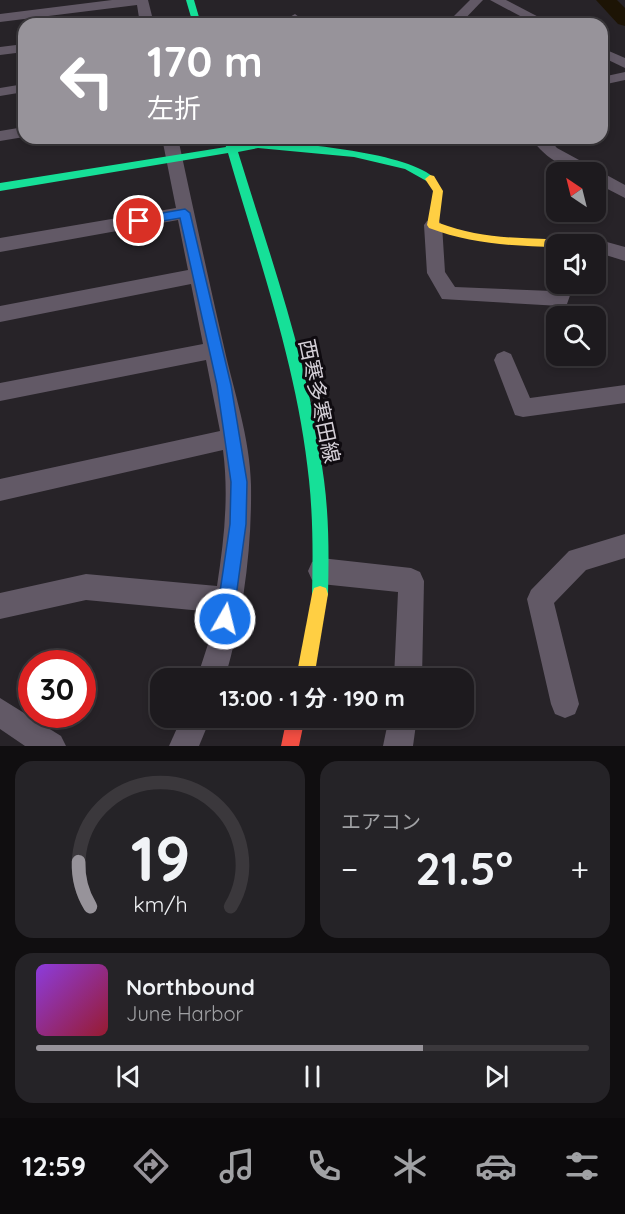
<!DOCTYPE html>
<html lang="ja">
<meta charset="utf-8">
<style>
:root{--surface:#1d1a1e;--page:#252327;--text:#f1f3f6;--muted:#a0a1a4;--line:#3b383c;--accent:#97939a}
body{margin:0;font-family:Quicksand,"Noto Sans JP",sans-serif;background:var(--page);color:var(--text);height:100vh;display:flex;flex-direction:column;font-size:22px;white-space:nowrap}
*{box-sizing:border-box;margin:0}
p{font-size:20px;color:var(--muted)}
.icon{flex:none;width:33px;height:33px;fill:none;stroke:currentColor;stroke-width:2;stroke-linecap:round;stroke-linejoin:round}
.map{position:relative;height:746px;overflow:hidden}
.panel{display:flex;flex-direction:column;gap:15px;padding:15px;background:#100e10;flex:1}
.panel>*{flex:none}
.banner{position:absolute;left:18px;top:18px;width:590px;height:126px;border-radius:18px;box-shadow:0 3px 9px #0003,0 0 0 2px var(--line);background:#97939a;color:#fff;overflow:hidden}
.needle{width:39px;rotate:325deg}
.buttons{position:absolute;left:546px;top:162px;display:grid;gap:12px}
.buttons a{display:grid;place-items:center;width:60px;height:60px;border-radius:12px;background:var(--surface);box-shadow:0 3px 9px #0003,0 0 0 2px var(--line);font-size:30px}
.speed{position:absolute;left:18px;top:650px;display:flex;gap:12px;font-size:30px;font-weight:700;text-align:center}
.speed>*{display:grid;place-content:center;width:78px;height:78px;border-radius:50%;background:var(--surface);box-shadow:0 3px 9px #0003,0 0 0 2px var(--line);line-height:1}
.speed .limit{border:9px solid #d22;background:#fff;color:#111}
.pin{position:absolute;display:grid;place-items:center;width:51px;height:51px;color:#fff;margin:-26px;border:3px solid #fff;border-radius:50%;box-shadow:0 2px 6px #0007}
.me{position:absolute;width:66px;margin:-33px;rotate:8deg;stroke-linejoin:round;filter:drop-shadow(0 0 4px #0008)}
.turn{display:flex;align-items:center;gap:21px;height:126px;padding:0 30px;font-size:27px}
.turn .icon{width:78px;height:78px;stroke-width:2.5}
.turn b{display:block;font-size:42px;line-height:51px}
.big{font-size:45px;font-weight:700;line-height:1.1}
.panel .card{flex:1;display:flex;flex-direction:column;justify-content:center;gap:9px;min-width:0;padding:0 21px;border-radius:18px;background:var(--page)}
.panel .dial{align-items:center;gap:0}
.dial svg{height:156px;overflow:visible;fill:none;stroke:var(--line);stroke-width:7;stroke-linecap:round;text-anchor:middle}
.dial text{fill:var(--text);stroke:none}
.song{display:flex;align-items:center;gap:18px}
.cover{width:72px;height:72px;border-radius:9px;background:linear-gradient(135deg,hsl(270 70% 55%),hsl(350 70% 35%))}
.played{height:6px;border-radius:3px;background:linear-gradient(90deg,var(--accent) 70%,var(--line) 70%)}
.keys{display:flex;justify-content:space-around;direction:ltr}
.heat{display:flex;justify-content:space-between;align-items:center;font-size:33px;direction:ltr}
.panel .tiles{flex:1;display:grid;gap:15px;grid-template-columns:1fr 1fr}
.card:last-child{grid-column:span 2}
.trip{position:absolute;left:150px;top:668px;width:324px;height:60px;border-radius:18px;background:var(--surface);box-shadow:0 3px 9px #0003,0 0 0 2px var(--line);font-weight:700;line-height:60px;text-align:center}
.tabs{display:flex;height:96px;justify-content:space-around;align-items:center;background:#0c0a0c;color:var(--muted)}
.tabs .icon{width:42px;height:42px}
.tabs .selected{color:var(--accent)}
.tabs b{font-size:27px;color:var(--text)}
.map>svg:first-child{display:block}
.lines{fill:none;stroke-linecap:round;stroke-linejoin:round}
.river{fill:#1d1405;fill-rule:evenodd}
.street{fill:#625966;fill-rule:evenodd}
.fast{fill:#16e098;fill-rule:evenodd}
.slow{fill:#ffcf43;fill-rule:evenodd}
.jam{fill:#f24e42;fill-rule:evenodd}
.route{fill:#1a73e8;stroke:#114b97;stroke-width:1.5}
.labels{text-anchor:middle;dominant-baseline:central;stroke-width:6;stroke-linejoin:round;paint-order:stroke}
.street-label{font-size:21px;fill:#d4cfd7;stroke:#0f0b10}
</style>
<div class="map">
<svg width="625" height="746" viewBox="0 0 625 746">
<rect width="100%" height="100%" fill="#272328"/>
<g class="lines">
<!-- river -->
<polygon class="river" points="596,0 617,0 625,8 625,26 618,24"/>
<!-- street -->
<g class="street">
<polygon points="112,0 148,0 154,24 140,24 137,5 0,22 0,14"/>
<polygon points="470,0 483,0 460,24 446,24"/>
<polygon points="490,0 506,0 552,24 535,24"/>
<polygon points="295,14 308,24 294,24 288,18"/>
<polygon points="24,44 24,52 0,55 0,47"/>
<polygon points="602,48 625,58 625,68 602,57"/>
<polygon points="625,72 625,80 602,85 602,77"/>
<polygon points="24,84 24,92 0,96 0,88"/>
<polygon points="24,127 24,137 0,141 0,131"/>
<path d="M162,138H178C193,208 208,277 224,347C234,392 250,438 251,485C252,549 243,617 225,678H197L210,638L213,612L86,600L0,619V593L86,574L217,586C224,540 229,497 223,450L0,501V479L220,431L206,360L0,401V383L203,344L191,284L0,322V306L188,270L178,220L0,252V238L176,208Z"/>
<path d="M531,138H548L557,148L625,185V198L596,183V172C569,172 546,160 531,138Z"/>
<polygon points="433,219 439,221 442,225 445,272 455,287 552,291 556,280 556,284 574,284 567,304 560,306 442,299 427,273 424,225 427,221"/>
<polygon points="596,239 625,247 625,261 596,252 596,244 588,244"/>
<polygon points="504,351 511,354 530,398 625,385 625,403 523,417 515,415 494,360 497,354"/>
<polygon points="625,534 625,558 586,570 554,603 579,704 575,714 565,718 555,714 551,704 527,599 531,590 569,551"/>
<polygon points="321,558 411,568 420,572 424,581 422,678 394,678 398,592 321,584 312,580 308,571 312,562"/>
<polygon points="0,698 61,736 66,746 25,746 0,729"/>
<polygon points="182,717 211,717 199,746 169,746"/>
<polygon points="389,717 417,717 413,746 383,746"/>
</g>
<!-- fast -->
<g class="fast">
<polygon points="186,0 194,0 201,24 193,24"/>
<path d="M224,138H234L236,145C244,144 252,142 259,142C296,142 412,153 435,179L430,183L405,169L354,157L258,148L238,152C271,259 310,367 324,480C329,518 329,556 328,594L326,600L320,602L314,600L312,594C313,556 313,518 309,480C298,369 259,260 228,153L0,191V183L226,147Z"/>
</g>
<!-- slow -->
<g class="slow">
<path d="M430,175L434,176L443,191L439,223C486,241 535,238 584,240L590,244H556V247C512,246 471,244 429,228L427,225L433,191L425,179Z"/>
<polygon points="320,586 326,588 328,594 314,678 296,678 312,594 314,588"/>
</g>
<!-- jam -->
<polygon class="jam" points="287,717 305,717 299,746 281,746"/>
</g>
<!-- route -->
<polygon class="route" points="185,209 190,213 231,385 247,482 246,524 233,619 231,625 225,627 219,625 216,619 230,524 231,482 217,385 180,218 139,225 133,221 139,217"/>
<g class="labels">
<!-- street labels -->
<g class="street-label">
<text transform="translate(320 401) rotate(78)">西寒多寒田線</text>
</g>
</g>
</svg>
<div class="buttons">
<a><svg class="needle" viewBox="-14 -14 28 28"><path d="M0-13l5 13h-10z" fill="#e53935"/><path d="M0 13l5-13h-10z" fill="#a0a1a4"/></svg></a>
<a><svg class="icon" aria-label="sound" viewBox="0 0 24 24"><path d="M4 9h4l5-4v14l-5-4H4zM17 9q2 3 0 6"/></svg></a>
<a><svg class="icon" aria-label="search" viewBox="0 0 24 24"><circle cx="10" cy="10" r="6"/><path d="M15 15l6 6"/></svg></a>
</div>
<div class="speed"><div class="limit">30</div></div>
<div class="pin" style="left:139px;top:221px;background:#d93025"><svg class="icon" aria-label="arrive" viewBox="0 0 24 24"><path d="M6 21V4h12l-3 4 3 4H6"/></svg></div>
<svg class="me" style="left:225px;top:619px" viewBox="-20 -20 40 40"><circle r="17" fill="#1a73e8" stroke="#fff" stroke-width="3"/><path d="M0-11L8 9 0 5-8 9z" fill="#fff"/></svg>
<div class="trip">13:00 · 1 分 · 190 m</div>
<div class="banner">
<div class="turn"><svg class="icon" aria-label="left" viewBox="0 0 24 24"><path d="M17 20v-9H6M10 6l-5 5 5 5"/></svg><div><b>170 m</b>左折</div></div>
</div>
</div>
<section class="panel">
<div class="tiles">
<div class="card dial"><svg viewBox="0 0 100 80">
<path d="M14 69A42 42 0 1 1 86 69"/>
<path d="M14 69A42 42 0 0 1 8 46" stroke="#97939a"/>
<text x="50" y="56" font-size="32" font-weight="700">19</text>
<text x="50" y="72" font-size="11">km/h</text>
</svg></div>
<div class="card"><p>エアコン</p>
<div class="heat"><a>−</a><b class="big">21.5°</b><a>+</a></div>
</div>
<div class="card">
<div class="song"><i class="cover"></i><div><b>Northbound</b><p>June Harbor</p></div></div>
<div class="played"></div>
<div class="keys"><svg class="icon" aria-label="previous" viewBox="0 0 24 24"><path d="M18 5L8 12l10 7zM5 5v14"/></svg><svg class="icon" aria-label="pause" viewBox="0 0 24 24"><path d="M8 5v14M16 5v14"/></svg><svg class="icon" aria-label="next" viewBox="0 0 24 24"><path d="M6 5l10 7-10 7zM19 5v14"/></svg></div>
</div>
</div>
</section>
<nav class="tabs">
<b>12:59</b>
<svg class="icon selected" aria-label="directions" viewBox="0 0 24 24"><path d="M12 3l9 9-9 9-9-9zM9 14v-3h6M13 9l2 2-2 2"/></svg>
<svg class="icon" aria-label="music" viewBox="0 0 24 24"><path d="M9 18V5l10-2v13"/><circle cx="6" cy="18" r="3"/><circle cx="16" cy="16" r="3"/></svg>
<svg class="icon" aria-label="phone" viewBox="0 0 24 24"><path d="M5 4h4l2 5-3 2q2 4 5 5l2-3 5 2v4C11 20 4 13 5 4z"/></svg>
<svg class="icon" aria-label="climate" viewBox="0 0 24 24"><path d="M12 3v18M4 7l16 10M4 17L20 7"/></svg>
<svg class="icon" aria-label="car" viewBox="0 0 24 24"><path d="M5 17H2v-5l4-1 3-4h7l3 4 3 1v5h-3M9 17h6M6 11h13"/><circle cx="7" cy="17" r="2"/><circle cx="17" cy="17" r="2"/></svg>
<svg class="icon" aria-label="filters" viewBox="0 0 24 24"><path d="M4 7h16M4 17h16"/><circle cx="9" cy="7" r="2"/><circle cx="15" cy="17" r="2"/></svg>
</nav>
